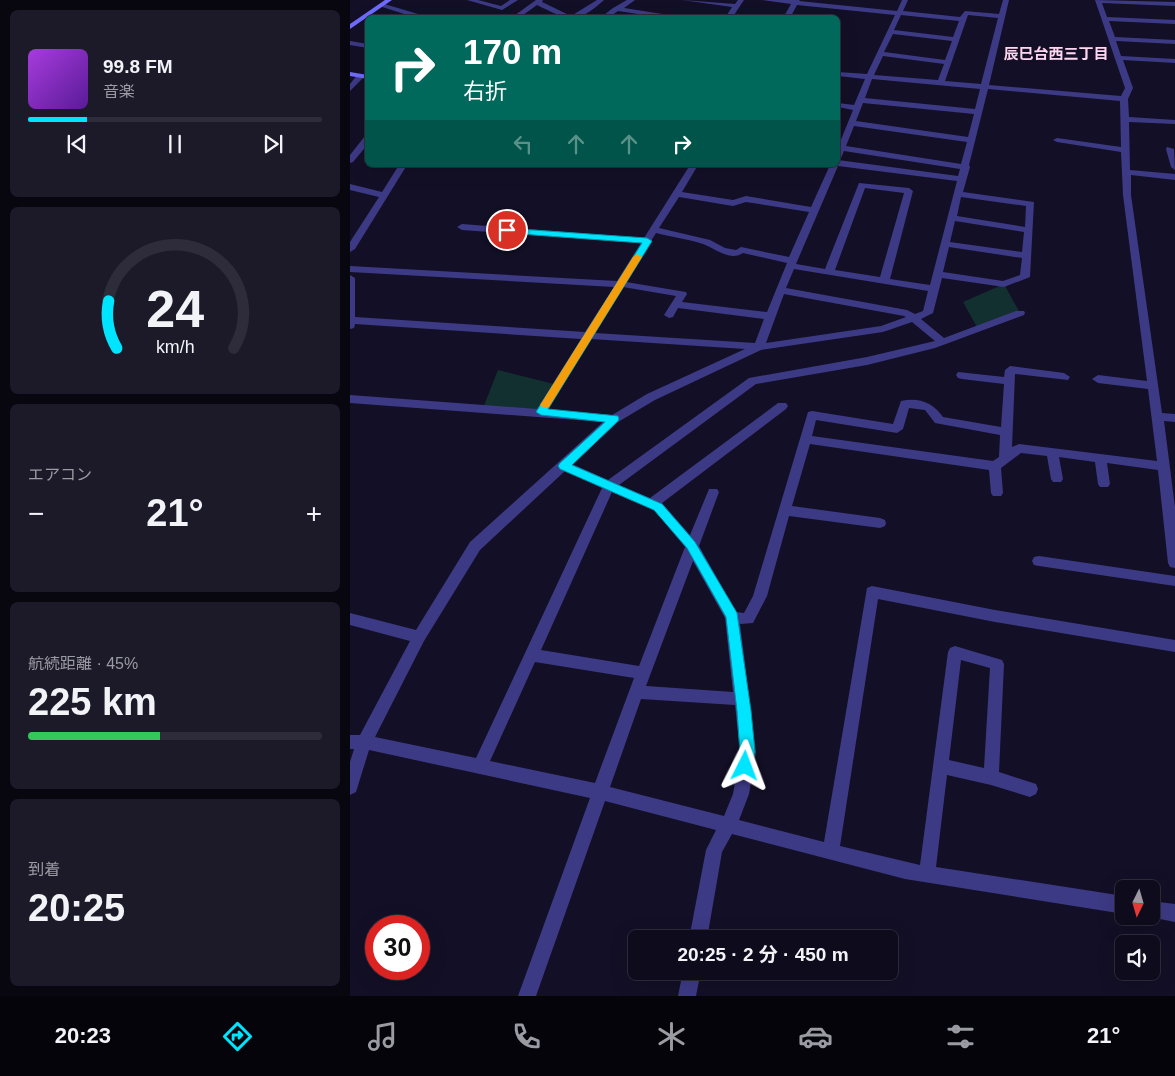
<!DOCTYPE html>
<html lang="ja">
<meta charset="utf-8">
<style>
:root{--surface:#0e0b1c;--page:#1c1929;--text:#f1f3f6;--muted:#9b9ba3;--line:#2e2b3b;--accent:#00e5ff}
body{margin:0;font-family:Helvetica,"Noto Sans JP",sans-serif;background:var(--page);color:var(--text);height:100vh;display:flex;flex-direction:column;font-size:19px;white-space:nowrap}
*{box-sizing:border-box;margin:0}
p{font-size:16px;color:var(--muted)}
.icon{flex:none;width:28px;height:28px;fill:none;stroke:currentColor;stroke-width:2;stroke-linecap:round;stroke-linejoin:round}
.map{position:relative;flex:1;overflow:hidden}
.details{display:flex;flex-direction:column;gap:10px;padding:10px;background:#08060f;width:350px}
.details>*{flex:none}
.top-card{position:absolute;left:15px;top:15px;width:475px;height:152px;border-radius:8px;box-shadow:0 5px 20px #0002,0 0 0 1px var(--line);background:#00695c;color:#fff;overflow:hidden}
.needle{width:32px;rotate:185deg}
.fabs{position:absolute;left:765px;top:880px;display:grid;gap:10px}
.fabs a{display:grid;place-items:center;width:45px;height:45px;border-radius:8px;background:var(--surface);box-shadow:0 5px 20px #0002,0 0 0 1px var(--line);font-size:25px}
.speed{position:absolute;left:15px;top:915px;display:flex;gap:10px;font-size:25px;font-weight:700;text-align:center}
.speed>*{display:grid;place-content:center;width:65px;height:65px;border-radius:50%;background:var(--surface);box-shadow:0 5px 20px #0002,0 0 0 1px var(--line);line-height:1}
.speed .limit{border:8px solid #d22;background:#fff;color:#111}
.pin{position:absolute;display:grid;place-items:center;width:42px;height:42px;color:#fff;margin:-21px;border:2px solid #fff;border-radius:50%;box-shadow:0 1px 5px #0007}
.me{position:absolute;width:55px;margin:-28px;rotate:3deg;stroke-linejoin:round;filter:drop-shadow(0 0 4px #0008)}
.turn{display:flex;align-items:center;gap:18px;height:105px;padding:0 15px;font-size:22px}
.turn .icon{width:65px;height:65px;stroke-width:2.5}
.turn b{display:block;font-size:35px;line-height:42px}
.lanes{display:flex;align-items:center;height:48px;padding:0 15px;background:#0003;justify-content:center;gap:25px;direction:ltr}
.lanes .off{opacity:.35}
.big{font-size:38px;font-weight:700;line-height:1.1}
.details .tile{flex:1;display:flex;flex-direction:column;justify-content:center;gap:8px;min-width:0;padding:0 18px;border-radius:8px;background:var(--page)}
.details .dial{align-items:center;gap:0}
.dial svg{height:130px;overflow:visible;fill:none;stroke:var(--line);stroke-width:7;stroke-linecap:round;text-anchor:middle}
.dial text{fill:var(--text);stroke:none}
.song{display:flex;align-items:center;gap:15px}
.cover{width:60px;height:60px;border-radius:8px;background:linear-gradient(135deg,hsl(280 70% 55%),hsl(270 70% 35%))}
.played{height:5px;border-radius:2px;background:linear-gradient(90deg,var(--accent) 20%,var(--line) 20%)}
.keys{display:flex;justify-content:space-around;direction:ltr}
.heat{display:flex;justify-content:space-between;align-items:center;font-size:28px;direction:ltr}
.charge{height:8px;border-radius:4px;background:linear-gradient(90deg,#34c759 45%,var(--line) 0)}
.trip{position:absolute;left:278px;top:930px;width:270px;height:50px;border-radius:8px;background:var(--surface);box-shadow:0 5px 20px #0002,0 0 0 1px var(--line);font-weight:700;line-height:50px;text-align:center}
.tabs{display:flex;height:80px;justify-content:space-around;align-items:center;background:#06040b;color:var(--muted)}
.tabs .icon{width:35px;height:35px}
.tabs .active{color:var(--accent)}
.tabs b{font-size:22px;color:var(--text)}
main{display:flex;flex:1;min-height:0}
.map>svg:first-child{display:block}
.green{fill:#12302f}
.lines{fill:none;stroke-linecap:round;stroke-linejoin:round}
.street{fill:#3d3a85;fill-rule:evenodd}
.secondary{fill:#6f6bff;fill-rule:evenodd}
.route{fill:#00e5ff;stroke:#0095a6}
.slow{fill:#f59e0b}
.labels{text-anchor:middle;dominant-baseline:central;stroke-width:5;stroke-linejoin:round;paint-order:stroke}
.far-neighbourhood-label{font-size:15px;font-weight:bold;fill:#ffd6f0;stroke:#130f26}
</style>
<main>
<section class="details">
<div class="tile">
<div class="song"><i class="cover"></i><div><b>99.8 FM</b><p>音楽</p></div></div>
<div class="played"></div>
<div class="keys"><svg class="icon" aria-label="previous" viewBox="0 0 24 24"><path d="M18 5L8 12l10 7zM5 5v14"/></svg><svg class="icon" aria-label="pause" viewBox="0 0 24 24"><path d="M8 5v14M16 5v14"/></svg><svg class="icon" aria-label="next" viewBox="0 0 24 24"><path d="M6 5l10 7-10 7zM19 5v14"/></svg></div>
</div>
<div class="tile dial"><svg viewBox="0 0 100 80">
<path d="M14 69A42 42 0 1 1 86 69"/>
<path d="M14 69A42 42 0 0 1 9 40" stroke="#00e5ff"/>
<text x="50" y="56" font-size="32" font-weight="700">24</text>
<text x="50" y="72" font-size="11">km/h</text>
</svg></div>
<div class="tile"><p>エアコン</p>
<div class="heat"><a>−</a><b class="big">21°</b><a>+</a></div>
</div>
<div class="tile"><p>航続距離 · 45%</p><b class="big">225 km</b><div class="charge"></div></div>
<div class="tile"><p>到着</p><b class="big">20:25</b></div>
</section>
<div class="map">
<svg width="825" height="996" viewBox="0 0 825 996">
<rect width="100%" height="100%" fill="#130f26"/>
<!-- green -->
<g class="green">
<polygon points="654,284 670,313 628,329 613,302"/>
<polygon points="148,370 208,385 191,412 133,408"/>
</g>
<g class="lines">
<!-- street -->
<g class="street">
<polygon points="117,0 128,0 151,6 160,0 168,0 152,10"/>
<path d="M186,0H193L192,2L221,16L247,0H254C227,25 217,20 187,5L169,18H161Z"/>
<polygon points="277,0 285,0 274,8 338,18 315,18 268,11 258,18 250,18 263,8"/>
<polygon points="332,0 385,4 388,0 394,0 382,18 375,18 382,7"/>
<path d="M412,0H450L449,1L547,11L552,0H558L553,11L610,17L615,11L649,14L653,0H659L639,85L771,96L775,88L745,0L825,2V6L752,3L757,17L825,20V24L759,21L765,37L825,40V44L766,41L771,56L825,59V63L773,60L783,88L778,99L779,117L825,120V124L779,122L780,170L825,174V180L781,175V195L812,413L825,414V422L814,421L825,507V568L820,567L818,563L808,470L757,463L760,484L758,487H750L748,484L745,462L709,457L713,479L711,482H703L701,479L697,456L671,453L651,468L653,493L651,496H643L641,493L639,470L460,444L442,506L530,518L535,520L536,523L535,526L530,528L439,516L417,596L403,623L390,624L406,753L399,794L389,820L474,842L517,588L522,586L645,610L825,640V652L645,622L528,599L490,846L570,865L598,652L600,648L605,646L652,660L654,664L649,772L686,784L688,789L686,794L680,797L641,785L597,775L586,867L774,896V914L555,879L382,834L372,852L357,939H339L356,850L366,830L255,801L186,996H168L240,798L19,750L6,792L0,795V762L4,749H0V735H10L60,641L0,625V613L66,630L120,542L253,422L0,403V395L187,409L231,339L5,324L4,328L0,329V275L5,278V317L235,332L264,287L0,272V266L267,281L291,243L112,230L107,227L112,224L294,238L340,165H348L332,192L383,200L396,196L461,207L480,165H488V160L608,176L610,169L494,151L491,158H488V147L503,110L488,107V103L504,105L515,79L488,76V72L517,74L545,15L447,5L440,18H433L441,4ZM551,15L609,21L603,37L544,30ZM618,15L648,18L631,84L595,81ZM543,34L602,41L595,60L534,52ZM533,56L594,64L588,80L524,75ZM522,79L630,89L625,109L515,98ZM638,89L770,101L771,147L707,138L703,140L707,142L771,152L773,195L797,381L748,375L742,379L748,383L798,389L807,461L669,444L662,447L665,374L718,380L720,377L714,373L660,366L655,370L654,377L608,372L606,375L608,378L612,379L654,384L651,427L593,417C583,402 568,397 551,401L543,424L462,411L458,412L403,596L394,613L386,612L349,546L369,492L367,489H359L340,535L312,503L436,409L438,406L436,403H428L300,498L269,485L406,384L517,365L585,348L674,315L675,313L674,311H666L594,338L571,319L583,313L592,278L654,287L680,277L684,202L613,192L620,167L619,165ZM513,103L624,114L618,137L506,121ZM504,126L617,142L611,164L496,146ZM488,166L607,181L580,285L540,279L563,191L559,188L509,183L475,269L446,264ZM515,188L554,193L530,277L485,270ZM329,197L383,206L396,202L459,212L439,257L391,247L386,250L375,248L360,240L309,228ZM611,197L676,206L675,227L607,216ZM605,221L674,232L672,252L600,242ZM306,233C322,237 338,239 353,244C365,248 380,262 393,253L437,263L417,312L332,302L337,294L336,292L276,282ZM599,247L672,258L670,275L653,281L593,272ZM444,269L578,291L573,311L565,314L557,310L436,288ZM273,287L326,296L314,315L319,318L323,317L328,308L414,319L405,343L245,333ZM434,294L554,316L556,317L531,326L416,343ZM562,322L585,341L517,357L399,378L258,480L222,464L268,422L305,400L411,350L533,332ZM241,339L395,349L297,394L262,415L198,410ZM559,408L575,410L585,423L650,435L649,457L643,461L462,436L466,420L547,433L553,429ZM215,471L252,488L126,758L25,737L74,641L130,550ZM262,492L304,510L335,547L289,666L191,650ZM343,561L375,618L383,692L296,686ZM611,660L640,668L634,768L599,760ZM185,662L284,678L245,783L140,761ZM291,699L385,705L390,753L383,794L374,816L260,787Z"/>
<polygon points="31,3 78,17 79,18 67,18 29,6 28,5"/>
<polygon points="0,41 18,44 18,48 0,45"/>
<polygon points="8,74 15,76 0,91 0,84"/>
<polygon points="15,136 18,136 18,144 3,162 0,163 0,155"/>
<polygon points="817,147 824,149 825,170 821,167 816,149"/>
<polygon points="49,165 57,165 5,249 0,252 0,242 29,197 0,190 0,184 32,192"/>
<polygon points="689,556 825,576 825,586 689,566 684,565 682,561 684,557"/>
<polygon points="801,901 825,904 825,922 795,916 801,916"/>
<polygon points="333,971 351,971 346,996 328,996"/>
</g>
<!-- secondary -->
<g class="secondary">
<polygon points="35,0 42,0 0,29 0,24"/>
<polygon points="0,72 18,75 18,79 0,76"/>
</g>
</g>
<!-- route -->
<polygon class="route" points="154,228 297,238 302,241 198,409 268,416 269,419 268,421 222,465 312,504 345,542 387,613 401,711 405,752 400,771 395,773 390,771 388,766 390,752 387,711 376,617 337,548 304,510 210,469 208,466 210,463 255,422 191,415 186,412 292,243 157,233 154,232"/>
<!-- slow -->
<polygon class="slow" points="287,254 292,257 199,407 192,407 190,405 192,402 283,257"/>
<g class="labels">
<!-- far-neighbourhood labels -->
<g class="far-neighbourhood-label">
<text x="706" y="53">辰巳台西三丁目</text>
</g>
</g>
</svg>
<div class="fabs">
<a><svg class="needle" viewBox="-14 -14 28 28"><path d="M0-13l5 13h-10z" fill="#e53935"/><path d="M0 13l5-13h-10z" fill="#9b9ba3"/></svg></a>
<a><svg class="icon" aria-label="sound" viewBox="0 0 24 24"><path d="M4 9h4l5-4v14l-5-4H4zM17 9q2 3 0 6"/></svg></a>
</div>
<div class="speed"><div class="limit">30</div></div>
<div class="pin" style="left:157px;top:230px;background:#d93025"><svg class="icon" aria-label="arrive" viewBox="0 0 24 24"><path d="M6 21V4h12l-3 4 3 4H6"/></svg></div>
<svg class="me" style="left:395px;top:766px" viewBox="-20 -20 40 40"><path d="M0-17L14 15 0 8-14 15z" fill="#00e5ff" stroke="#fff" stroke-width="4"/></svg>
<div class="trip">20:25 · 2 分 · 450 m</div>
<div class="top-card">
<div class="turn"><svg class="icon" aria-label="right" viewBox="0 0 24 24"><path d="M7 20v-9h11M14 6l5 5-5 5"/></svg><div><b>170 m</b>右折</div></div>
<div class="lanes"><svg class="icon off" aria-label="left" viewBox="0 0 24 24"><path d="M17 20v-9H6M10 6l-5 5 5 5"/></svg><svg class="icon off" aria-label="ahead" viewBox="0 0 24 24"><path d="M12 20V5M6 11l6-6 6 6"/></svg><svg class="icon off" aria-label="ahead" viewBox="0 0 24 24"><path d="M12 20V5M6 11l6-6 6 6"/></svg><svg class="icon" aria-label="right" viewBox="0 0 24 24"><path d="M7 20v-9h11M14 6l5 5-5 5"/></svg></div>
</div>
</div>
</main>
<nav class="tabs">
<b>20:23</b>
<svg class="icon active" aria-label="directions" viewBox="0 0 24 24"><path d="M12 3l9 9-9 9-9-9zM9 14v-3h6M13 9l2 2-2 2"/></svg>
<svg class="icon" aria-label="music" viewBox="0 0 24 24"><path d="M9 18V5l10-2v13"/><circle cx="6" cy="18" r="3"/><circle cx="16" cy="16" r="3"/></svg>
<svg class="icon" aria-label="phone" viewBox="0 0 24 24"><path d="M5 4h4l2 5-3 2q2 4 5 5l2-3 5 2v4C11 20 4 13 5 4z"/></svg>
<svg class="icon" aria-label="climate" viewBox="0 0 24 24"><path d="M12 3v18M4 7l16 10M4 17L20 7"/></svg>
<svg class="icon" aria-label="car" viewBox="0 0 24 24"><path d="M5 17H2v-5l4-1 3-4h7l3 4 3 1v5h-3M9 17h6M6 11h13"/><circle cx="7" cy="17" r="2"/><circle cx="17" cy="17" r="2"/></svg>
<svg class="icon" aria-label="filters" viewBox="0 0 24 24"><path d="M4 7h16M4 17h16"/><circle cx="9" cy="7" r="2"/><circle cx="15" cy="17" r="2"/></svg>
<b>21°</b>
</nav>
